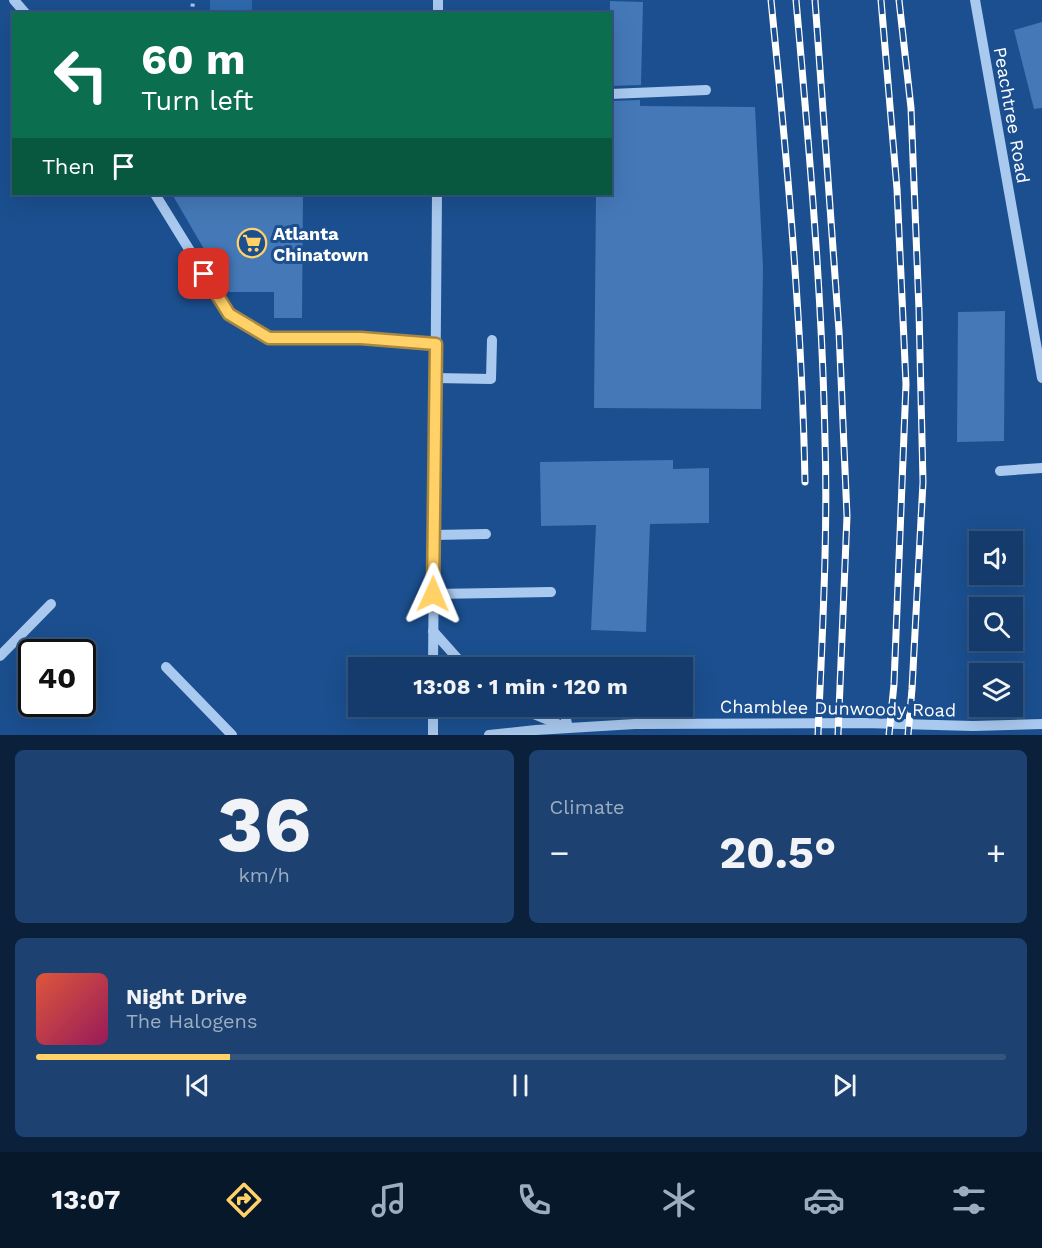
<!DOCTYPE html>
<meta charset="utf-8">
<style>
:root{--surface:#143b6b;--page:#1d4271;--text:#f1f3f6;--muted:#9dadc1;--line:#33557e;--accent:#ffd166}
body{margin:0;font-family:"Work Sans",sans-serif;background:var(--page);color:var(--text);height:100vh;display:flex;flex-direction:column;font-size:22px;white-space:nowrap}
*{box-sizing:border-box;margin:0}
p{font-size:20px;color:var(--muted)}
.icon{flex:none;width:33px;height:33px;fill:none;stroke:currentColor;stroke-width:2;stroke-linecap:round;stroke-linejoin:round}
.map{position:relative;height:735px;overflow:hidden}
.drawer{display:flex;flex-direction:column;gap:15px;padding:15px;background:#0b203b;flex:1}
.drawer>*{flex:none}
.banner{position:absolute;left:12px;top:12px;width:600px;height:183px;border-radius:0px;box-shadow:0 6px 24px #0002,0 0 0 2px var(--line);background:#0b6e4f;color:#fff;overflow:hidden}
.buttons{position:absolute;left:969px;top:531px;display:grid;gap:12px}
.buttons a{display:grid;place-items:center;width:54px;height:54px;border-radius:0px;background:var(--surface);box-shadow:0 6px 24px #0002,0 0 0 2px var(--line);font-size:30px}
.speed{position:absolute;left:18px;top:639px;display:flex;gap:12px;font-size:30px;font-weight:700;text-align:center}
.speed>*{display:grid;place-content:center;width:78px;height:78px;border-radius:50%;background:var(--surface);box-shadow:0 6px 24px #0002,0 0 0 2px var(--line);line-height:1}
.speed .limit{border:3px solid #111;border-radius:9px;background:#fff;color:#111}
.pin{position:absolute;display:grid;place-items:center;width:51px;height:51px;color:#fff;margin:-26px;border-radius:12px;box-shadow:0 3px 9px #0006}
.me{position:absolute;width:66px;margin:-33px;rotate:1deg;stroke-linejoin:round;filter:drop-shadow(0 0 4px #0008)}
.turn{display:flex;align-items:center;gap:21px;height:126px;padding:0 30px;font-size:27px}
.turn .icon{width:78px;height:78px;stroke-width:2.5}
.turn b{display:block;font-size:42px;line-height:51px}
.then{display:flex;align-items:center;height:57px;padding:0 30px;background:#0003;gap:12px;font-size:22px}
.big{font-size:45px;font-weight:700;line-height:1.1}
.drawer .card{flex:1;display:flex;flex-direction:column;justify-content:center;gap:9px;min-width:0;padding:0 21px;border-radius:9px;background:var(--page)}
.drawer .dial{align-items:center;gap:0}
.dial b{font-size:78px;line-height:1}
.song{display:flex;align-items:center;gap:18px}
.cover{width:72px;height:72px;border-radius:9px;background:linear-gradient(135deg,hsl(10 70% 55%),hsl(330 70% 35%))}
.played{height:6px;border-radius:3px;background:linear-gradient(90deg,var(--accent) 20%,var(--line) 20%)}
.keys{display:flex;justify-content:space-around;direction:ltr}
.heat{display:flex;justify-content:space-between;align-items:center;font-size:33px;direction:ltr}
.drawer .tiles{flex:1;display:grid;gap:15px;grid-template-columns:1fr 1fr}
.card:last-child{grid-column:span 2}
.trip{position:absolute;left:348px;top:657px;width:345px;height:60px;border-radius:0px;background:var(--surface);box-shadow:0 6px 24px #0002,0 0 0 2px var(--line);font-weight:700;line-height:60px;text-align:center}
.menu{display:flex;height:96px;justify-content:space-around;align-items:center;background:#08182b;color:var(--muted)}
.menu .icon{width:42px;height:42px}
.menu .current{color:var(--accent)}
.menu b{font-size:27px;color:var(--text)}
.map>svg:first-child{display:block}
.green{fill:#2e69ad}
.building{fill:#4478b7}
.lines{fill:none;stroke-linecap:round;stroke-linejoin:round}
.path{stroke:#a9c9ee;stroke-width:4;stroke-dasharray:3 4.5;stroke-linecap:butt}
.minor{stroke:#a9c9ee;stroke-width:10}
.rail-casing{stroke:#fff;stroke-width:7}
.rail{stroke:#1b4f8f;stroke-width:4.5;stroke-dasharray:14;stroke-linecap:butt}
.route-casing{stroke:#a68842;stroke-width:15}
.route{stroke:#ffd166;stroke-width:10}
.labels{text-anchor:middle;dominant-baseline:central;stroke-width:6;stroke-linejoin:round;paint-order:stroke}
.street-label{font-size:18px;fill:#fff;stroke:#1b4f8f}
.poi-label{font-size:18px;font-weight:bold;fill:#fff;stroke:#1b4f8f;text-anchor:start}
</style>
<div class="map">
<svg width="1042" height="735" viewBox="0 0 1042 735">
<rect width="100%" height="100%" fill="#1b4f8f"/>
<!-- green -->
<rect class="green" x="210" y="0" width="42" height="13"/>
<!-- building -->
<g class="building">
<polygon points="610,1 643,2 641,85 610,86"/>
<polygon points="1042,22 1042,108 1034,109 1014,30"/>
<polygon points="640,100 640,106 755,107 763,267 761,409 594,408 596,194 610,194 610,101"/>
<polygon points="172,194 303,194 302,318 274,318 274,292 229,292"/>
<polygon points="1005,311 1004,441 957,442 958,312"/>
<polygon points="673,460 673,469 709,468 709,523 650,524 646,632 591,630 596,525 541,526 540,462"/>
</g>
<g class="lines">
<!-- path -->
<polyline class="path" points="192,14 193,0"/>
<!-- minor -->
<g class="minor">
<polyline points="14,0 26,14"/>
<polyline points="975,0 1042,378"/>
<polyline points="438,14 438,0"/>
<polyline points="610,94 706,90"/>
<polyline points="155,194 229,314 269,338 361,338 436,344"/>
<polyline points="435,378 491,379 492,340"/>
<polyline points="1000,471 1042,468"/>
<polyline points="434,535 486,534"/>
<polyline points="433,594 551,592"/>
<polyline points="433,631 466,668"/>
<polyline points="0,656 51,604"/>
<polyline points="554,662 555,668"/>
<polyline points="166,667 232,735"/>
<polyline points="433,668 437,194"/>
<polyline points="433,706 433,735"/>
<polyline points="514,706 565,727"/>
<polyline points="563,706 568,728"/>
<polyline points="489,735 536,730 635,724 864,723 973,726 1042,724"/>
</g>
<!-- rail casing -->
<g class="rail-casing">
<g id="rail">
<path d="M771,0C787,160 802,321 805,482"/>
<path d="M796,0C809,146 822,293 825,440C828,538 822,637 818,735"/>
<polyline points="815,0 839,331 847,516 838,735"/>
<polyline points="881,0 897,189 906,384 894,684 889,735"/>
<polyline points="899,0 911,108 919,310 923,482 912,689 908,735"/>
</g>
</g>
<!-- rail -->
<use href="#rail" class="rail"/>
</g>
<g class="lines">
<!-- route casing -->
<g class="route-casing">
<polyline id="route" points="204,274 229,314 269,338 361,338 436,344 433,594"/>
</g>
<!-- route -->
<use href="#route" class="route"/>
</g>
<!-- icons -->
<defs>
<g id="supermarket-ring" transform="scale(1.5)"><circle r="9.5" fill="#1b4f8f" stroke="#ffd166" stroke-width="1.5"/><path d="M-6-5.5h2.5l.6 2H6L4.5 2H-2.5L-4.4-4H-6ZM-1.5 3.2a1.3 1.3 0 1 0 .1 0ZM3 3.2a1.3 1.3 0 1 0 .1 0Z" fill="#ffd166"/></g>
</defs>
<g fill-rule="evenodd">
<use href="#supermarket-ring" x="252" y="243"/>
</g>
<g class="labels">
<!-- street labels -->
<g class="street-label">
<text transform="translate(1012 115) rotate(80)">Peachtree Road</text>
<text transform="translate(838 708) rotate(1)">Chamblee Dunwoody Road</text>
</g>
<!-- poi labels -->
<g class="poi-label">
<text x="273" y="233">Atlanta<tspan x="273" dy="21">Chinatown</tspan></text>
</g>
</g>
</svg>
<div class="buttons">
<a><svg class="icon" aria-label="sound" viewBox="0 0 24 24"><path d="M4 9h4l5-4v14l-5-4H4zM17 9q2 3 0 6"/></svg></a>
<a><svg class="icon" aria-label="search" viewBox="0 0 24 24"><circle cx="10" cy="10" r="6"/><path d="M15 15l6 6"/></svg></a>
<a><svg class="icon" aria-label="layers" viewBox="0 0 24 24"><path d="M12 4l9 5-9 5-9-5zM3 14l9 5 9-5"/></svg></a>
</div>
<div class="speed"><div class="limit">40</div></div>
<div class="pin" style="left:204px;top:274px;background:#d93025"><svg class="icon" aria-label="arrive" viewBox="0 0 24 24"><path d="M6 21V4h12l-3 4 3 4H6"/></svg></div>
<svg class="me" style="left:433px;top:594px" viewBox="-20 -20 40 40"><path d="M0-17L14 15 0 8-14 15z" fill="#ffd166" stroke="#fff" stroke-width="4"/></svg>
<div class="trip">13:08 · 1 min · 120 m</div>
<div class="banner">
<div class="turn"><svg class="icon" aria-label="left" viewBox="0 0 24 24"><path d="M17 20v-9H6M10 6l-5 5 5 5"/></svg><div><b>60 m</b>Turn left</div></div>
<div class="then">Then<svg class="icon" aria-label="arrive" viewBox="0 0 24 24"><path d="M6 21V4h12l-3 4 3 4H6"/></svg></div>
</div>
</div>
<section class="drawer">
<div class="tiles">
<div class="card dial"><b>36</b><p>km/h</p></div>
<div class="card"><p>Climate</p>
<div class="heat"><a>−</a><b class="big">20.5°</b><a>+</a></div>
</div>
<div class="card">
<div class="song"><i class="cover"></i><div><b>Night Drive</b><p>The Halogens</p></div></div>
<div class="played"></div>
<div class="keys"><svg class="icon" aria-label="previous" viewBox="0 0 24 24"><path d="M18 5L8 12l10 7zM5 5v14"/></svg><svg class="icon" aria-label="pause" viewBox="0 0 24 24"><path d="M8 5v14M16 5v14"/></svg><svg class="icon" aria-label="next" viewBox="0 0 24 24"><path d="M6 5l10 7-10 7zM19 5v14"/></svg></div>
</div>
</div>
</section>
<nav class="menu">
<b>13:07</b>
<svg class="icon current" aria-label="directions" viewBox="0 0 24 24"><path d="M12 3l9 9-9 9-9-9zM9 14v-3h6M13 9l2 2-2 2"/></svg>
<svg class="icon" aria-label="music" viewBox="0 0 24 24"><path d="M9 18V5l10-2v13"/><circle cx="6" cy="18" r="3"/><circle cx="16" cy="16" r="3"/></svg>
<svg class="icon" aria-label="phone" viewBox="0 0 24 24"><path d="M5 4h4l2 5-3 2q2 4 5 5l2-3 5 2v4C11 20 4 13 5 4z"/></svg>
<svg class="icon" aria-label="climate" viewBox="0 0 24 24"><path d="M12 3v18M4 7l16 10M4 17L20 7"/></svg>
<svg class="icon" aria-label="car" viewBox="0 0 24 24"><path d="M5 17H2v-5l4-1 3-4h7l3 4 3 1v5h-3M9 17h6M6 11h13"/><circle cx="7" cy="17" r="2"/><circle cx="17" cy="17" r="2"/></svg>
<svg class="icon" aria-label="filters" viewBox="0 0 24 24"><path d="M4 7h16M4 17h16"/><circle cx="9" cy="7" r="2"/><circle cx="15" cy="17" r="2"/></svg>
</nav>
